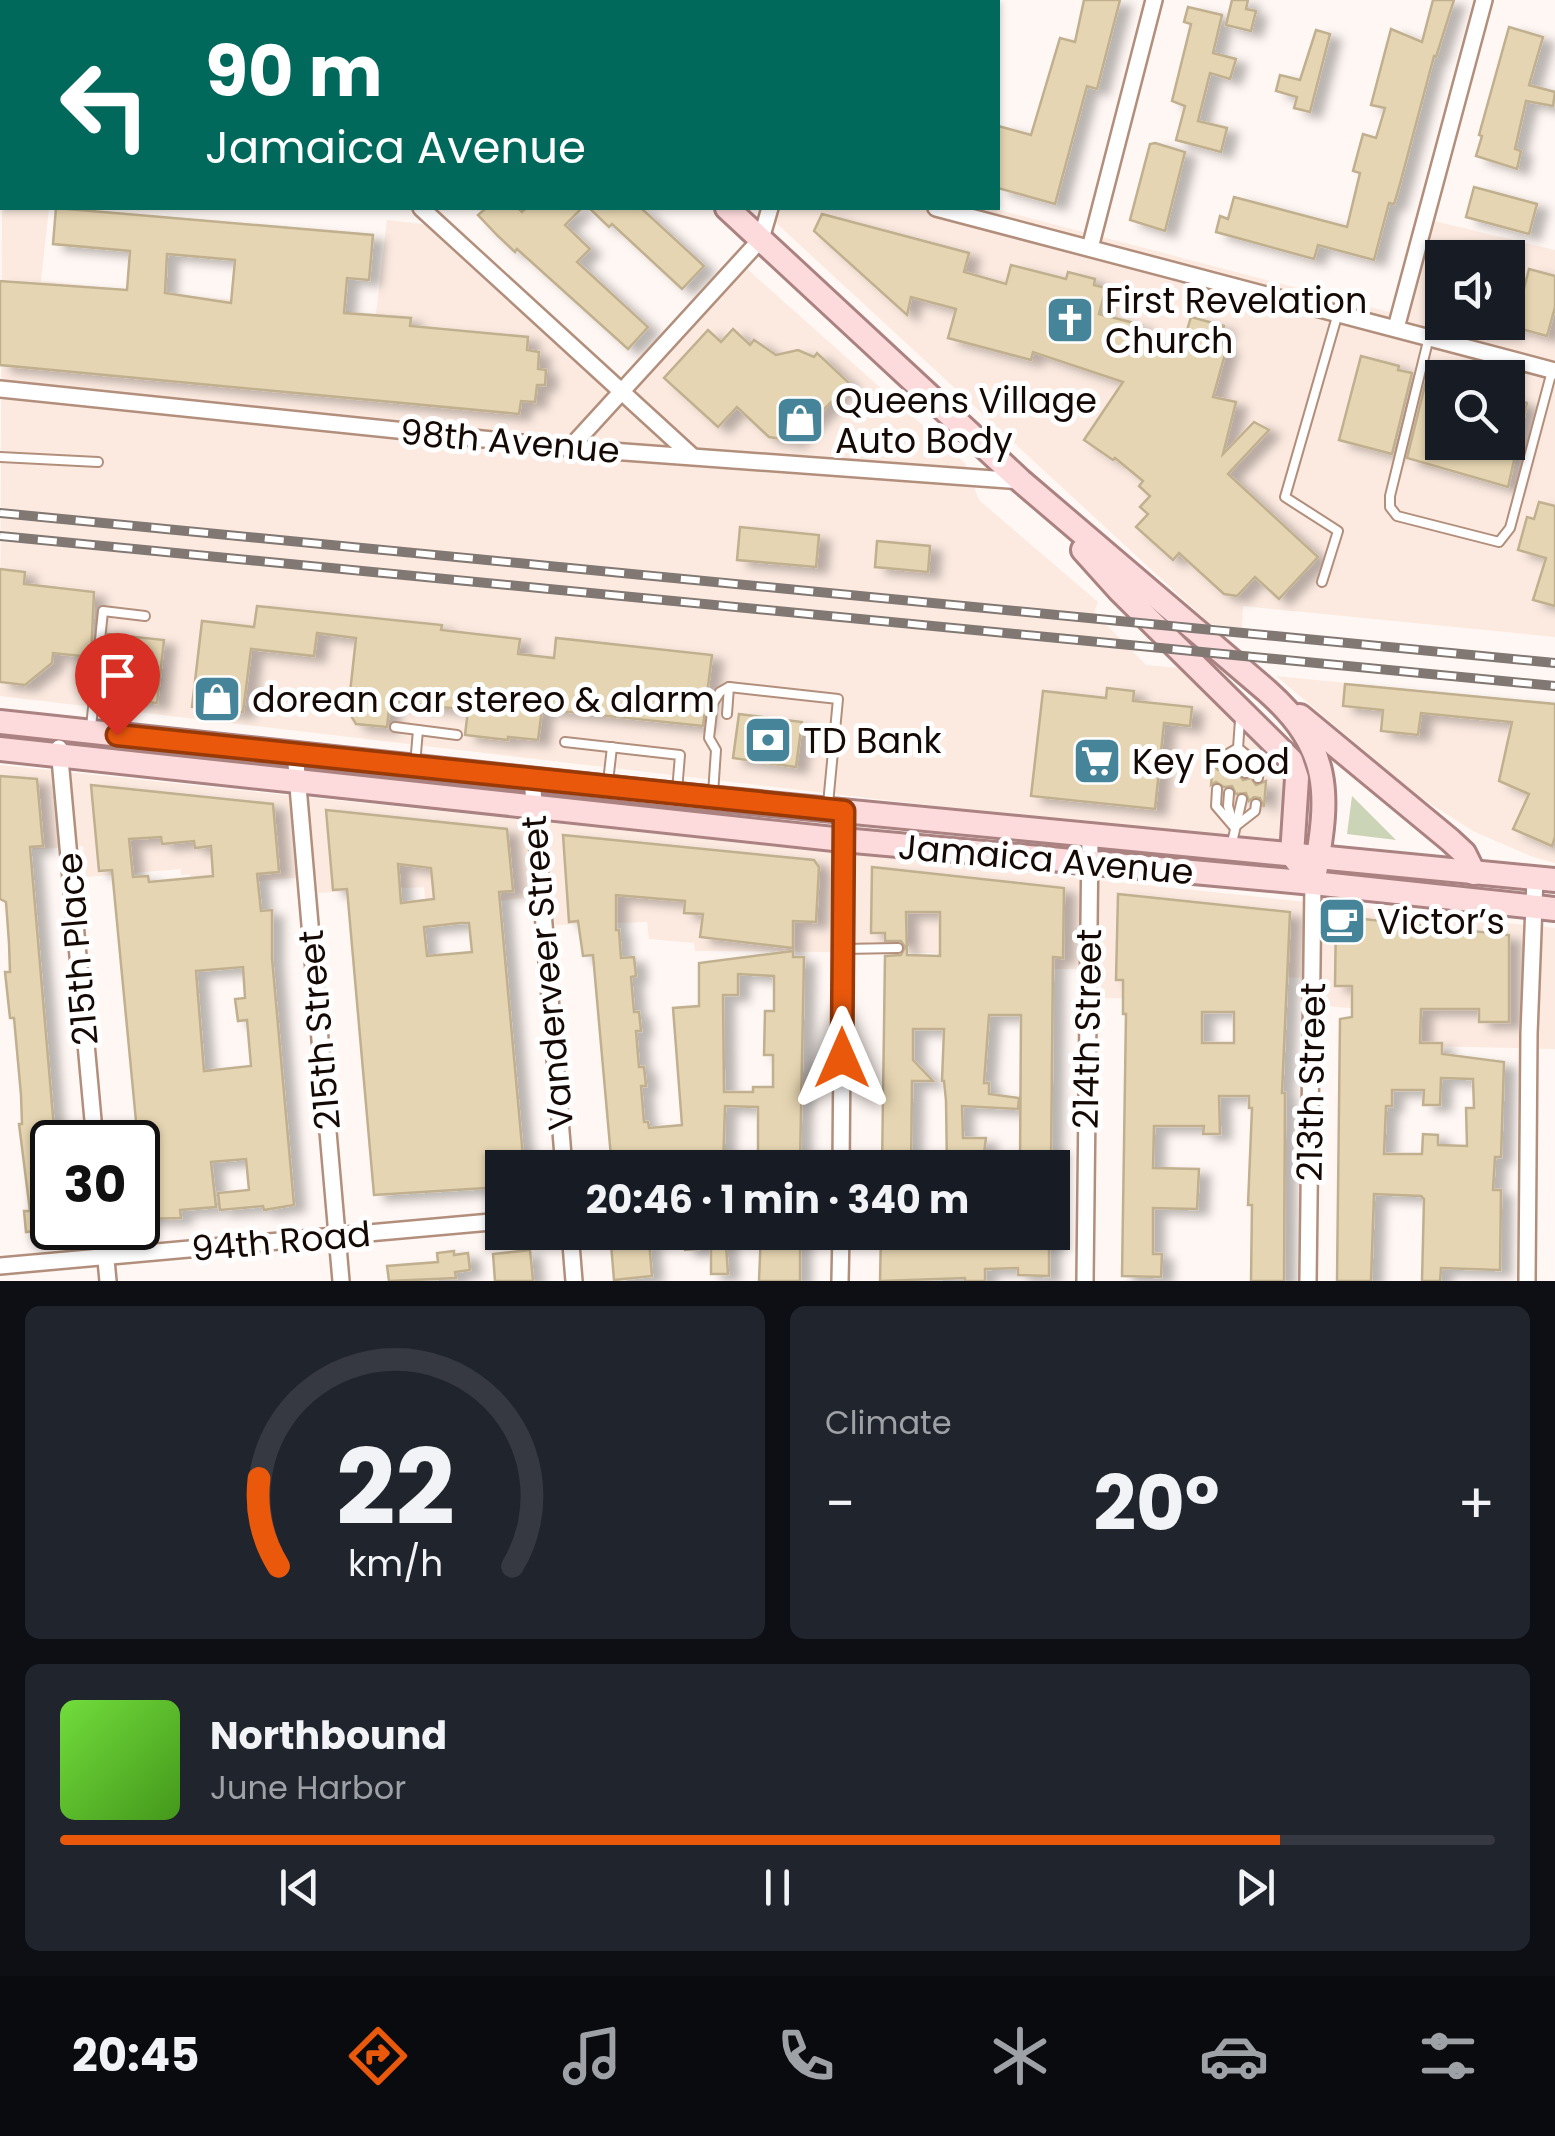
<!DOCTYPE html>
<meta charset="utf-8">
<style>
:root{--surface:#171b24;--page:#20242c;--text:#f1f3f6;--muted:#9ea1a6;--line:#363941;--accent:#ea580c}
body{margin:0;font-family:Poppins,sans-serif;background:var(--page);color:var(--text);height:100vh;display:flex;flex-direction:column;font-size:38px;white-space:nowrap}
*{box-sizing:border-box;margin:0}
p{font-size:32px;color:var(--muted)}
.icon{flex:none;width:55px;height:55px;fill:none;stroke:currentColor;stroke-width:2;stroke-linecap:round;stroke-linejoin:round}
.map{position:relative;height:1281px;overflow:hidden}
.drawer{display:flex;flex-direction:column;gap:25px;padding:25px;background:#0d0f14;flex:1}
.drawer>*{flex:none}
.top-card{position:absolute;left:0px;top:0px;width:1000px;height:210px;box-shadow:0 2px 8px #0004;background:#00695c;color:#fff;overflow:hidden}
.tools{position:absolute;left:1425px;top:240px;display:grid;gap:20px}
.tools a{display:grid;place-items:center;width:100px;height:100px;border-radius:0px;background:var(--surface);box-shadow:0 2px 8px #0004;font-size:50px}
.speed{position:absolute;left:30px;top:1120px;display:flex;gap:20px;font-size:50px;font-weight:700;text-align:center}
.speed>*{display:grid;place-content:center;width:130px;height:130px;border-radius:50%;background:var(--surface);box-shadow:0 2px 8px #0004;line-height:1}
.speed .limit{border:5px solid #111;border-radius:15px;background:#fff;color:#111}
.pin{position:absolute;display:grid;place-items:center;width:85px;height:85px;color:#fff;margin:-102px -42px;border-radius:50% 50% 50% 0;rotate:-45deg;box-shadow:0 0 10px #0007}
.pin .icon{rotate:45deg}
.me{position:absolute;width:110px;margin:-55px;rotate:0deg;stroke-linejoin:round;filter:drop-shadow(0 0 8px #0008)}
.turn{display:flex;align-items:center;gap:35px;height:210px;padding:0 40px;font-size:45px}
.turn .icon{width:130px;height:130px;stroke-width:2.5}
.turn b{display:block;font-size:70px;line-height:85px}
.big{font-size:75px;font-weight:700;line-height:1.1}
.drawer .tile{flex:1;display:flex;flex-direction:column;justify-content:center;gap:15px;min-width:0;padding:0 35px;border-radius:15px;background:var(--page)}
.drawer .dial{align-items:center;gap:0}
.dial svg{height:260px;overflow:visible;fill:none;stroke:var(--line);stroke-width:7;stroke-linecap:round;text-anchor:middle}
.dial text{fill:var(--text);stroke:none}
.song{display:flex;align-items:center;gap:30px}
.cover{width:120px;height:120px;border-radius:15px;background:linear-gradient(135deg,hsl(100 70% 55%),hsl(100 70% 35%))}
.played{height:10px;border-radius:5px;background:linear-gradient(90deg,var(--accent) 85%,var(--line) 85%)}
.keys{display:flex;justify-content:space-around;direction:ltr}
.heat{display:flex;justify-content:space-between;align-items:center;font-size:55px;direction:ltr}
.drawer .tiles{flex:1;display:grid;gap:25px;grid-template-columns:1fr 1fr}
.tile:last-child{grid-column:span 2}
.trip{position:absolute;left:485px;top:1150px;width:585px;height:100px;border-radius:0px;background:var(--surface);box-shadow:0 2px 8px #0004;font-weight:700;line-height:100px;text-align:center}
.tab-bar{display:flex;height:160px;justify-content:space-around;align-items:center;background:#090b0e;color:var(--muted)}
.tab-bar .icon{width:70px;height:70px}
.tab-bar .current{color:var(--accent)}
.tab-bar b{font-size:45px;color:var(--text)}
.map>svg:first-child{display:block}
.built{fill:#fceae0;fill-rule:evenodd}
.green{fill:#ccd4b7}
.building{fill:#e6d5b2;stroke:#c1b08f;stroke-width:2.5;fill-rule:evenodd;filter:url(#shadow)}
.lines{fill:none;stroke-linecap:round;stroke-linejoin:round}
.lane-casing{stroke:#b28f7c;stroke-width:12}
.street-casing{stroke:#b28f7c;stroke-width:20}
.primary-casing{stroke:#aa8281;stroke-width:28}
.lane{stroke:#fff;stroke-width:8}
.street{stroke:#fff;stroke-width:15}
.primary{stroke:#fddbdc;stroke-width:22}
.rail-casing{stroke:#817773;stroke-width:10}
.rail{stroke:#fff;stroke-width:6;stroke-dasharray:19;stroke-linecap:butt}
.route-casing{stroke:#983908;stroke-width:25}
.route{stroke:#ea580c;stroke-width:18}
.labels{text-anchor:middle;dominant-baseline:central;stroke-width:10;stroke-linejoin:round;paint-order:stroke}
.poi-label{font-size:35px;fill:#140904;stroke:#fff;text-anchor:start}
.street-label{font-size:35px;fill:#140904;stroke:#fff}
</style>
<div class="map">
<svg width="1555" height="1281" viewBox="0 0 1555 1281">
<defs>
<filter id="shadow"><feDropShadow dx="11" dy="6" stdDeviation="5" flood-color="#0004"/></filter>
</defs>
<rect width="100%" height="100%" fill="#fff7f3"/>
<!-- built -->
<g class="built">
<polygon points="2,195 2,208 49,208 41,281 376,314 387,220 432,225 621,400 745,267 965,463 979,500 1098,602 1094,612 1146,665 1180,668 1286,776 1284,847 0,696"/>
<path d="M760,208H991L1393,313L1417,217L1555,250V637L1243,606L1242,628L1210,624ZM1442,258H1508V322H1442ZM1442,378H1508V442H1442Z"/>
<polygon points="1276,676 1555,704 1555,863 1533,857 1473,831 1418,796"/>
<polygon points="0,765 1555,928 1555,1049 1421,1046 1422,1014 1325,1006 1323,978 1209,976 1208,999 1101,998 1101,969 938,969 937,953 695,951 694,943 649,939 647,922 555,925 552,896 466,903 465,895 425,899 424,887 318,893 316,876 190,887 190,874 181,875 181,869 86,877 83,846 0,852"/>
</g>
<!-- green -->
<polygon class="green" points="1352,796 1396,840 1347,834"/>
<!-- building -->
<g class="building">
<polygon points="1084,0 1120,0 1097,89 1087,86 1055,204 998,188 998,126 1031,135 1060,38 1075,42"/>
<polygon points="1232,0 1248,0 1246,9 1256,11 1251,31 1226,25"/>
<polygon points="1433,0 1454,0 1436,57 1434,56 1400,184 1394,204 1389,203 1374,260 1318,245 1314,259 1216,232 1220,216 1228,219 1234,197 1347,227 1360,173 1353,171 1363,134 1376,138 1385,108 1371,105 1391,29 1422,42"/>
<polygon points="1188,7 1222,15 1213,53 1236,59 1230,79 1210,73 1198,121 1227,128 1221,152 1176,140 1185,106 1172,101 1191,24 1184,22"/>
<polygon points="1509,27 1543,37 1529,85 1555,92 1553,106 1526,101 1515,149 1521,151 1517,169 1476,156 1482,136 1479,135"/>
<polygon points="1316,30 1330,34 1310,112 1294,108 1297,97 1276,91 1280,75 1300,80"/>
<polygon points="1155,143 1185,152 1165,231 1130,220 1150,144"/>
<polygon points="1474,187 1537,204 1529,234 1466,217"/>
<path d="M56,208L373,235L369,280L347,278L344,313L411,318L410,326L528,337L527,350L539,352L538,369L546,370L545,385H537L535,402L521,401L519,414L0,365V281L127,290L130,251L53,244ZM167,254L235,260L231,303L165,293Z"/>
<polygon points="486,208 518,208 522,212 526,208 582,208 565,225 590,249 577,262 648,327 628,349 517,249 515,252 498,236 478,215"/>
<polygon points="589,208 641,208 704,266 682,289 612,224 609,227"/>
<polygon points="822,214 969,253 964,272 1006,284 1011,265 1066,279 1068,272 1095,279 1094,285 1106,288 1099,314 1142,325 1138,338 1181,350 1191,317 1224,326 1219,345 1227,347 1213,397 1236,402 1223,454 1254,422 1269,430 1228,474 1318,557 1279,599 1255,577 1237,596 1224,594 1179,553 1173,560 1136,527 1148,514 1140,507 1150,496 1139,486 1143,481 1115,458 1113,460 1084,440 1123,382 1033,352 1031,360 948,338 956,309 911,297 907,315 814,231"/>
<polygon points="1529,269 1555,276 1555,307 1547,336 1514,327"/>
<polygon points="733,329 750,345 754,340 776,355 798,350 814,357 817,353 849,383 794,441 769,437 737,407 718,427 664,378 708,330 721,342"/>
<polygon points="1361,356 1399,366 1398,370 1412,373 1392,454 1339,440"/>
<polygon points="1427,377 1442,381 1442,442 1508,442 1508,398 1527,403 1508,487 1407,458"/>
<polygon points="1539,502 1555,506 1555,606 1533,600 1546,558 1518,550 1527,517 1534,519"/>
<polygon points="740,527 819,535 816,567 737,560"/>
<polygon points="877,541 930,546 928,572 875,567"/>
<polygon points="0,569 25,572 24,584 94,592 91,657 53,653 52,663 25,685 0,682"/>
<polygon points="257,606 442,625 441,630 520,639 518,654 554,658 556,638 712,655 703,726 542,709 538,740 508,737 508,740 465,735 468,710 390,701 387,727 356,724 348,711 356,638 317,633 314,656 251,649 243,712 192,707 202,621 254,627"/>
<polygon points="108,634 164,640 157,703 105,697"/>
<polygon points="1345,684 1555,704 1555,837 1552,846 1513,829 1529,794 1499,781 1512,722 1421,713 1418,735 1381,731 1383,710 1343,706"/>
<polygon points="1107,688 1134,691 1133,701 1192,707 1190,726 1164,723 1155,809 1031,796 1043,691 1106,698"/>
<polygon points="739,714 802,722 796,767 733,758"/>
<polygon points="1213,765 1218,770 1225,769 1229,775 1238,773 1243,780 1251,778 1256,785 1266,781 1264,807 1260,798 1254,797 1249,801 1246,793 1236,794 1232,786 1224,787 1216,782 1211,785"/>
<polygon points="0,776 37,779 43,846 30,847 55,1140 52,1229 26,1232 24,1211 30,1211 19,1124 22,1124 21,1095 14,1018 10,1018 5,972 10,972 9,943 6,902 0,899"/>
<path d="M91,785L273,804L279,872L257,874L261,911L272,910V958L294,1205L264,1210L263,1206L220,1210L218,1193L249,1190L246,1159L211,1162L216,1207L180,1210L181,1218L141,1219L138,1142L112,870L99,871ZM161,837L162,844L194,841L195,848L211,846L213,876L149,882L148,876L133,877L129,839ZM243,967L245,998L235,999L238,1021L247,1020L251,1066L204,1071L196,971Z"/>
<path d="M326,810L507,829L513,891L499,892L524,1168H502V1187L374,1195L347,889L333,890ZM398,864L431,868L434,899L401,903ZM460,923H469L472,952L427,956L424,927Z"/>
<path d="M563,835L814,860L819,867L816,922L793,921V948L700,937L703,914L684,913L685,901L616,895V930H619L621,958L634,957L636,976L631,977L634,1012H639L641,1031H636L639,1067H644L646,1086H641L644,1122H648L649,1128L682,1125L673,1008L699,1006V963L793,951V957H804L800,1162H789V1165H758V1107L725,1106L723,1168H612L593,955L583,956L578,921L569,922ZM738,974L774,976V1011H765L764,1055H773V1087H753V1092H724L723,995H738Z"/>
<path d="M872,867L1064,888L1063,958L1053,957L1051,1163H1020L1021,1015H989L984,1083H989V1094L1019,1098L1018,1109L962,1106L963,1138H986L982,1168H947L946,1101L944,1081H942L944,1029H913V1060L933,1081H912L911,1168H882L885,956L901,955L905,947L901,941H885V933H871ZM906,912H940V956L907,955Z"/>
<path d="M1118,894L1290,912L1282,1093H1285L1284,1281H1251L1252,1205H1248L1252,1108H1249V1096H1219L1220,1134H1203L1204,1126H1154L1153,1168L1199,1169L1197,1209L1153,1208V1254H1162L1161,1277L1122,1276L1126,1014H1123V980H1116ZM1202,1012H1234V1043H1202Z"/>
<path d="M1336,916L1509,935V1022H1479V1009H1421L1420,1043H1442V1054L1504,1062L1501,1157H1495L1493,1190H1501L1500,1270L1441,1268L1440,1281H1422L1424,1199L1421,1196L1374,1194L1371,1281H1337L1340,1019L1352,1017V986H1335ZM1441,1078L1473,1079L1474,1108H1466L1467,1146L1438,1145V1135L1423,1134L1422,1154H1384L1386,1106H1392V1090H1424L1423,1105H1440Z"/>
<polygon points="684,1232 725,1232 728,1274 711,1274 711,1248 685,1250"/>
<polygon points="761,1232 787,1232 787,1237 800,1238 800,1281 759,1281"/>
<polygon points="881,1232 1049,1232 1049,1276 1018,1275 1018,1268 985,1269 985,1281 965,1281 965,1278 880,1281"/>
<polygon points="649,1241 652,1276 614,1280 611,1244"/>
<polygon points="530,1250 533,1281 495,1281 493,1254"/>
<polygon points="454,1251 454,1255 468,1253 470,1270 455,1272 456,1278 389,1281 387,1266 438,1262 437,1253"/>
</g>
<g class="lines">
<!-- lane casing -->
<g class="lane-casing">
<g id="lane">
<polyline points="1429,337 1390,496 1390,507 1397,516 1499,542 1510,528 1552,371"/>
<polyline points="0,457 98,462"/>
<polyline points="1322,582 1338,531 1285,497 1338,313"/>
<polyline points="727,714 729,687"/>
<polyline points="91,727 103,611 145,616"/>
<polyline points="395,727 457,735"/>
<polyline points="565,742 680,755 677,791"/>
<polyline points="1240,752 1246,763 1245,773"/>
<polyline points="1220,763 1221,758 1238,748 1259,765 1258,778"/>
<polyline points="415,765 418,730"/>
<polyline points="1232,768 1238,748 1240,720"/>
<polyline points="608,782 612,747"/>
<polyline points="1217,789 1216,806 1234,827"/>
<polyline points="1229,793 1228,806 1233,823"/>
<polyline points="713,794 716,750 709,738 713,703 720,692 729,687 838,699 828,804"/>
<polyline points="1237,825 1255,811 1256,804"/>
<polyline points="1231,847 1242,799"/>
<polyline points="842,949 898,948"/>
</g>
</g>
<!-- street casing -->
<g class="street-casing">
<g id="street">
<polyline points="196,0 198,2"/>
<polyline points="107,2 109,0"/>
<polyline points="826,2 827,0"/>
<polyline points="0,177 2,173"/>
<polyline points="421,208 692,456"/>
<polyline points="936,208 1555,371"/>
<polyline points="1090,248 1154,0"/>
<polyline points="1396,328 1484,0"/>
<polyline points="0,389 570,448 1021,481"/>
<polyline points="570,448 761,239 770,208"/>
<polyline points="59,748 95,1142"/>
<polyline points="295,752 341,1281"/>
<polyline points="532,778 564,1168"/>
<polyline points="841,1168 844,811"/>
<polyline points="103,1228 108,1281"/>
<polyline points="570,1232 574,1281"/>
<polyline points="0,1266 502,1221"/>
<polyline points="840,1281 841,1232"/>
<polyline points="1085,1281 1090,837"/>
<polyline points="1308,1281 1313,883"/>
<polyline points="1527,1281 1529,1034 1535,878"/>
</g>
</g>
<!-- primary casing -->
<g class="primary-casing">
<g id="primary">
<polyline points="511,0 513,2"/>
<path d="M727,208L1021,481L1267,691C1331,748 1330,793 1315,873"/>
<polyline points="1083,550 1119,590 1291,760 1297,778 1292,855 1299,864"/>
<polyline points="1300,716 1450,840 1464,853 1474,873"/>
<polyline points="0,722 677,795 1555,880"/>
<polyline points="0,749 843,840 1313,883 1555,909"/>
</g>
</g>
<!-- lane -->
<use href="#lane" class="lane"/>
<!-- street -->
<use href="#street" class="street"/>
<!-- primary -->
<use href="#primary" class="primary"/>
<!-- rail casing -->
<g class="rail-casing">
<g id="rail">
<polyline points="0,513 1555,663"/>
<polyline points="0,536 1555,686"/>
</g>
</g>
<!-- rail -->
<use href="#rail" class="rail"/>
</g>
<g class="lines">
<!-- route casing -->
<g class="route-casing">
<polyline id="route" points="117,735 844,811 842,1058"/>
</g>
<!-- route -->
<use href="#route" class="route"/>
</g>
<!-- icons -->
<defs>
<g id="church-square" transform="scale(2.5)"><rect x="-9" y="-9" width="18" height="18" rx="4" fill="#468599" stroke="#fff"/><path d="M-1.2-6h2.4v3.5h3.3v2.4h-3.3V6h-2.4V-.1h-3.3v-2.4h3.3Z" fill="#fff"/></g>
<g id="shop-square" transform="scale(2.5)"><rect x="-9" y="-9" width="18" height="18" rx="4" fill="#468599" stroke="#fff"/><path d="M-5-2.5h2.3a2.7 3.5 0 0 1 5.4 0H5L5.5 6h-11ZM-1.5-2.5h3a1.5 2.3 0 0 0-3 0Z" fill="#fff"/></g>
<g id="bank-square" transform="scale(2.5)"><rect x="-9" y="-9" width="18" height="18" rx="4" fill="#468599" stroke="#fff"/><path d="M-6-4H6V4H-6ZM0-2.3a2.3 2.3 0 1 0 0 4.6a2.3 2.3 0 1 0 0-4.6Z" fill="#fff"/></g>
<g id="supermarket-square" transform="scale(2.5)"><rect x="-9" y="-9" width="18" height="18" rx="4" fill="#468599" stroke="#fff"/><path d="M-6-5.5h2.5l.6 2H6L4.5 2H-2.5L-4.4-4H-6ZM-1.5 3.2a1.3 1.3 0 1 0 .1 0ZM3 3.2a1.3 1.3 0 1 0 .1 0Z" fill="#fff"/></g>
<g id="cafe-square" transform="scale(2.5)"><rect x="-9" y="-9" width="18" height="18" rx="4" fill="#468599" stroke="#fff"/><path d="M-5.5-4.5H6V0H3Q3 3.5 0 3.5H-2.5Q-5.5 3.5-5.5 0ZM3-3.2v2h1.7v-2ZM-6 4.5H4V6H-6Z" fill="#fff"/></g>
</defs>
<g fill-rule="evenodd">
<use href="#church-square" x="1070" y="320"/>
<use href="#shop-square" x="800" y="420"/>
<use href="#shop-square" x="217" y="699"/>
<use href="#bank-square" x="768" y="740"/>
<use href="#supermarket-square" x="1097" y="761"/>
<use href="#cafe-square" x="1342" y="921"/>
</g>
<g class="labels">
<!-- poi labels -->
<g class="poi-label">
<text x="1105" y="300">First Revelation<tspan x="1105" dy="40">Church</tspan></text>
<text x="835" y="400">Queens Village<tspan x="835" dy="40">Auto Body</tspan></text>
<text x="252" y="699">dorean car stereo &amp; alarm</text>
<text x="803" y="740">TD Bank</text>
<text x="1132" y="761">Key Food</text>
<text x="1377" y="921">Victor’s</text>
</g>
<!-- street labels -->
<g class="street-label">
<text transform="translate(510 441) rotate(5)">98th Avenue</text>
<text transform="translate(1046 859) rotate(5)">Jamaica Avenue</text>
<text transform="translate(77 949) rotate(-95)">215th Place</text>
<text transform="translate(547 973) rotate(-95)">Vanderveer Street</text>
<text transform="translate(1087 1029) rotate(-89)">214th Street</text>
<text transform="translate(319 1030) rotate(-95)">215th Street</text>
<text transform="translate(1311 1082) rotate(-89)">213th Street</text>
<text transform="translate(281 1241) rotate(-5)">94th Road</text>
</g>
</g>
</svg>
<div class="tools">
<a><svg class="icon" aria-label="sound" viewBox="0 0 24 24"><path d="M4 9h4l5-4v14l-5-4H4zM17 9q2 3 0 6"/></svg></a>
<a><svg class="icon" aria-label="search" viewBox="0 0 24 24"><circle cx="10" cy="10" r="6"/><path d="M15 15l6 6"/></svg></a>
</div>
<div class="speed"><div class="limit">30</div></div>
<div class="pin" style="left:117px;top:735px;background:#d93025"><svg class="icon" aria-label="arrive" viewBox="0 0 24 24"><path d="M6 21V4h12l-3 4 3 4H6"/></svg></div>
<svg class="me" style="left:842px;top:1058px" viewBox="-20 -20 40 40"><path d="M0-17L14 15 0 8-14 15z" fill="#ea580c" stroke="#fff" stroke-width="4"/></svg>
<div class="trip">20:46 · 1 min · 340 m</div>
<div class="top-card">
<div class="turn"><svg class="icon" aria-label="left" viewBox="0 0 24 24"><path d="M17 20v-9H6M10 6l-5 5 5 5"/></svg><div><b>90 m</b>Jamaica Avenue</div></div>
</div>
</div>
<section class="drawer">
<div class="tiles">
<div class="tile dial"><svg viewBox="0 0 100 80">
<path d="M14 69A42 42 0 1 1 86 69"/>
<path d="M14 69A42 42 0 0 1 8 42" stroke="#ea580c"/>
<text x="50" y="56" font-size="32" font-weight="700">22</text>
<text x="50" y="72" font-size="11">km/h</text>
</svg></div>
<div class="tile"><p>Climate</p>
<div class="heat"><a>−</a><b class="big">20°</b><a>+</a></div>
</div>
<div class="tile">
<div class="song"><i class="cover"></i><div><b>Northbound</b><p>June Harbor</p></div></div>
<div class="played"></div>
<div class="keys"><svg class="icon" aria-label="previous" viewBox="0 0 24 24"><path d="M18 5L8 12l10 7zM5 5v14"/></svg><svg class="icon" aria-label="pause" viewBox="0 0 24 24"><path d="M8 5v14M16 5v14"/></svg><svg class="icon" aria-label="next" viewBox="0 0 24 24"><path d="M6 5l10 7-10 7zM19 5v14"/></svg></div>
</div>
</div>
</section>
<nav class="tab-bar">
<b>20:45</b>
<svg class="icon current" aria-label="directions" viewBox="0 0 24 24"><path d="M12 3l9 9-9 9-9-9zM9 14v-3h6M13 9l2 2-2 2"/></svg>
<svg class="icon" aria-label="music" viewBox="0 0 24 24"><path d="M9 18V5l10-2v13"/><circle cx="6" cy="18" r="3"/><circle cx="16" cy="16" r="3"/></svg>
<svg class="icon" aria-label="phone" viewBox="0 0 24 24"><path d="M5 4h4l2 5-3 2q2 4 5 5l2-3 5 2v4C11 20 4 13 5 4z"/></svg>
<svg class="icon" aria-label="climate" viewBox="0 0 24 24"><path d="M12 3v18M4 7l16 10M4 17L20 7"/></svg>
<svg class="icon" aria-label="car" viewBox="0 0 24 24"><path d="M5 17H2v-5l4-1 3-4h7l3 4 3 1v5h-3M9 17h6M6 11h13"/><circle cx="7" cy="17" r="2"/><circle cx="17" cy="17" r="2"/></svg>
<svg class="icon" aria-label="filters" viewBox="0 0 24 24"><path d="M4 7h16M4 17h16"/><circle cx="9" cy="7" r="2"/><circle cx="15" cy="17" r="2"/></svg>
</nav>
